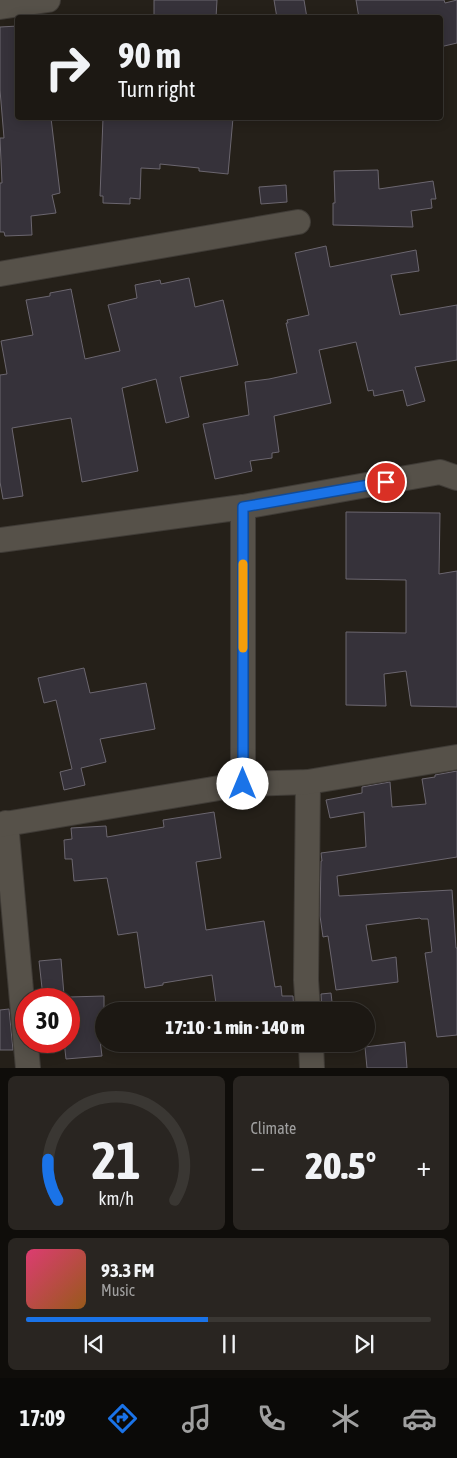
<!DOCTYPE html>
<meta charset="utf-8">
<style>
:root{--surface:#1c1813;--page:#292521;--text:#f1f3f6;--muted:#a0a0a0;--line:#3a3733;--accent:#1a73e8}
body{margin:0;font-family:"Asap Condensed",sans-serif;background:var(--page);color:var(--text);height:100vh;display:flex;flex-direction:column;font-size:19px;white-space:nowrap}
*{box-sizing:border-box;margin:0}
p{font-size:16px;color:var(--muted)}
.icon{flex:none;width:28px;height:28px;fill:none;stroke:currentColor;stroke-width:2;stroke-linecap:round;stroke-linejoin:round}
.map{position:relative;height:1068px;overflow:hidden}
.side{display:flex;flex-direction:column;gap:8px;padding:8px;background:#0f0d0a;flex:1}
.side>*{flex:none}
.top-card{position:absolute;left:15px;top:15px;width:428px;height:105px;border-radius:5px;box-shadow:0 2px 12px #0003,0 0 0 1px var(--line);background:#1c1813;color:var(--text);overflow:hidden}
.speed{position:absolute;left:15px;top:988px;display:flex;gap:10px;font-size:25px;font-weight:700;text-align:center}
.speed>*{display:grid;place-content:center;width:65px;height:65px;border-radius:50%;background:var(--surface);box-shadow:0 2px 12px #0003,0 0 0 1px var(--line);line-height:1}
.speed .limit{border:8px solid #d22;background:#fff;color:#111}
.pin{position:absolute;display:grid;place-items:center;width:42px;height:42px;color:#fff;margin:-21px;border:2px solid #fff;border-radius:50%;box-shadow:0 1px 5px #0007}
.me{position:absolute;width:55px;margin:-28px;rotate:0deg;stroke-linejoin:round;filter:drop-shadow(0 0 4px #0008)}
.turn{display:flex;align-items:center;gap:18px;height:105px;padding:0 20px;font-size:22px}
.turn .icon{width:65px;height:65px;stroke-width:2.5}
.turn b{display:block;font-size:35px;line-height:42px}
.big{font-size:38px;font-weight:800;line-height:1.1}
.side .widget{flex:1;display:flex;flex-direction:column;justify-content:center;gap:8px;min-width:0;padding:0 18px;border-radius:8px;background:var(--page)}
.side .dial{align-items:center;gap:0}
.dial svg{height:130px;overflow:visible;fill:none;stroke:var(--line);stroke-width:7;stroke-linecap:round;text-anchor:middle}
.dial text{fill:var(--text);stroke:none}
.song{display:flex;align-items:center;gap:15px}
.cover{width:60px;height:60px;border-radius:8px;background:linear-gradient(135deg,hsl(340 70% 55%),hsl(30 70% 35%))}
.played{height:5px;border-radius:2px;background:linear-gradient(90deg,var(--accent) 45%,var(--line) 45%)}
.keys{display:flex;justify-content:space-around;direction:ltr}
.heat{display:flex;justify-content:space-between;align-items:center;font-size:28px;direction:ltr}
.side .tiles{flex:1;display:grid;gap:8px;grid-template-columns:1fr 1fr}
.widget:last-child{grid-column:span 2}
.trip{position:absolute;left:95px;top:1002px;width:280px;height:50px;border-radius:25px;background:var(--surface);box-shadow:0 2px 12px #0003,0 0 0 1px var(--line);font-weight:800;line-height:50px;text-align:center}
.menu{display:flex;height:80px;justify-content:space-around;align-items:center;background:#0b0a08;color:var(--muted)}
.menu .icon{width:35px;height:35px}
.menu .current{color:var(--accent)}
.menu b{font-size:22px;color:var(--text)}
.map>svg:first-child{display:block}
.building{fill:#36323a;stroke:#6b666f}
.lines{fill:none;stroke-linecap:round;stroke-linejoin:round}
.minor-casing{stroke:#403c37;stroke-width:26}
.minor{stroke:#565149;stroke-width:24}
.route-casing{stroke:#114b97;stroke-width:12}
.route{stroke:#1a73e8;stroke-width:9}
.slow{stroke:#f59e0b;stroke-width:9}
</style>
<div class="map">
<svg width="457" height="1068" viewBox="0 0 457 1068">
<rect width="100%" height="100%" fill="#252019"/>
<!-- building -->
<g class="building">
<polygon points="154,0 217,0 216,18 154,18"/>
<polygon points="274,0 304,0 307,18 277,18"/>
<polygon points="356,0 444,0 445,3 457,0 457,43 440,47 440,18 359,18"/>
<polygon points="18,26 18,118 51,118 60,193 52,195 56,213 31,216 32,235 5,236 4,232 0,232 0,183 2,183 0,138 4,138 0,90 0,27"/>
<polygon points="103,118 233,118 228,174 199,171 199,168 160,164 160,169 141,168 140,199 130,198 130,204 103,203 103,196 100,196"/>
<polygon points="378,170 379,189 433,181 436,199 431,199 432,208 411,211 413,227 333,225 333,203 335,203 334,171"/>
<polygon points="286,185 287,202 261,204 259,187"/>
<polygon points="326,246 330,267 416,250 419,271 391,275 400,315 457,305 457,360 415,367 425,401 407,406 403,390 374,396 373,390 368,391 356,342 319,350 331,403 274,416 279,452 272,453 272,458 250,461 252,471 215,479 203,424 249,415 245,382 269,379 297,373 286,323 288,323 287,320 309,315 295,253"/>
<polygon points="189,278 195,307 223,300 238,365 180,377 189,417 166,423 156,379 122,388 138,471 82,482 71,418 12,428 23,496 3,499 0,482 0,375 7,374 1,341 33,335 26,300 50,296 50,293 71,289 85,359 120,351 108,305 137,298 135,285 160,280 161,284"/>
<polygon points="346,512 440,513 439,574 457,571 457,707 411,706 406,671 384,674 386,706 346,705 346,632 406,633 406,580 346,579"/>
<polygon points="84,668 90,693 146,683 155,729 100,739 106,762 81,768 85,785 64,790 60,772 72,769 56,700 44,703 38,678"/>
<polygon points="457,771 457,857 337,876 339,896 452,890 456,948 457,948 457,1035 437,1037 425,953 432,952 428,919 421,919 420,918 366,925 372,961 396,957 398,982 336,990 328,936 323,937 320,916 321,861 322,861 321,853 366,847 364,812 330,818 326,800 362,793 362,787 390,782 392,807 426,804 422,779 435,777 435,775"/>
<polygon points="214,812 221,858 196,862 206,930 264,921 275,987 281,986 282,996 293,996 294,1011 217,1011 212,975 163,983 163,985 145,988 137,932 118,935 107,878 74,881 72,859 65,859 64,840 72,839 71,828 106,826 107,837 164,827 163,820"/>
<polygon points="61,959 64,995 43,997 39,961"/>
<polygon points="331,993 333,1011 322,1011 321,994"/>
<polygon points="104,996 104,1025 98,1025 102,1056 66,1059 64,1041 69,1041 69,997"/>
<polygon points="9,1009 13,1050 0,1050 0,1010"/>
<polygon points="405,1042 407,1068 367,1068 365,1047"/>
</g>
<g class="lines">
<!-- minor casing -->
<g class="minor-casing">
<g id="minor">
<polyline points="0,7 48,0"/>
<polyline points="0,274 298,222"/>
<polyline points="243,507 440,472 457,478"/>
<polyline points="0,540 243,507 243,784"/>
<polyline points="308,782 306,980 308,1011"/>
<polyline points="6,823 28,1068"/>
<polyline points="0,825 243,784 308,782 457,757"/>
<polyline points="311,1044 312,1068"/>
</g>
</g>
<!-- minor -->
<use href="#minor" class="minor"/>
</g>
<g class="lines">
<!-- route casing -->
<g class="route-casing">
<polyline id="route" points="243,784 243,507 386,482"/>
</g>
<!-- route -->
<use href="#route" class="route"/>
<!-- slow -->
<polyline class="slow" points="243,564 243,648"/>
</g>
</svg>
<div class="speed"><div class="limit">30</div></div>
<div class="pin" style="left:386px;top:482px;background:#d93025"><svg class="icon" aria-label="arrive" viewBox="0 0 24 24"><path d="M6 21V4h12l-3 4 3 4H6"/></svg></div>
<svg class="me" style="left:243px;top:784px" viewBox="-20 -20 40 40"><circle r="19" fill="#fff"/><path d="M0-13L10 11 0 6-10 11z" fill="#1a73e8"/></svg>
<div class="trip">17:10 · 1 min · 140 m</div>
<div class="top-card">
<div class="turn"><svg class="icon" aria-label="right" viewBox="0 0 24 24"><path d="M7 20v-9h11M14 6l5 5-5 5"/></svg><div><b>90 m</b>Turn right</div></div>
</div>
</div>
<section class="side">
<div class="tiles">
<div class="widget dial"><svg viewBox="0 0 100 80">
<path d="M14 69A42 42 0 1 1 86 69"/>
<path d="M14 69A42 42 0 0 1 8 44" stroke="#1a73e8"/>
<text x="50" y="56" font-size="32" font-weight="700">21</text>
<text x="50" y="72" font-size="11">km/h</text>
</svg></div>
<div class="widget"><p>Climate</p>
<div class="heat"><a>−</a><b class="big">20.5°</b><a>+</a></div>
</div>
<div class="widget">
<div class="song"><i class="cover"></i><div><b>93.3 FM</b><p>Music</p></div></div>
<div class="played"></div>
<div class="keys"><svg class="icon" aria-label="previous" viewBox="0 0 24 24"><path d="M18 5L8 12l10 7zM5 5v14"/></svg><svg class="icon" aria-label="pause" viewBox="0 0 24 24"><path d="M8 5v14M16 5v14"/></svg><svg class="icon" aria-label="next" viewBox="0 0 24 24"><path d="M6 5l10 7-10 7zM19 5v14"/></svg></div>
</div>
</div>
</section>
<nav class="menu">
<b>17:09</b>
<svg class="icon current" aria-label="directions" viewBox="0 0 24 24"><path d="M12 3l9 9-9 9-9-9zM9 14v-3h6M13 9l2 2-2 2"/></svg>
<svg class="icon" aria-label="music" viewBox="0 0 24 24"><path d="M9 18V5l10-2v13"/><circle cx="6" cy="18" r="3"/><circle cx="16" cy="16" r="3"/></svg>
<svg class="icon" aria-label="phone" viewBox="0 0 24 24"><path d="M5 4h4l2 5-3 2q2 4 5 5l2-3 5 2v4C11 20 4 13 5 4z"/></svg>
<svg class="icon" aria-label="climate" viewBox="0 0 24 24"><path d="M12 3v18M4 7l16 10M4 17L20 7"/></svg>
<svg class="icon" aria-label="car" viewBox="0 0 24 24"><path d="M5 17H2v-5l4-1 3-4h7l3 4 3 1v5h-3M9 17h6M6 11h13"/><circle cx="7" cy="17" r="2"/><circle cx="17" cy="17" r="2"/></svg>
</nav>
